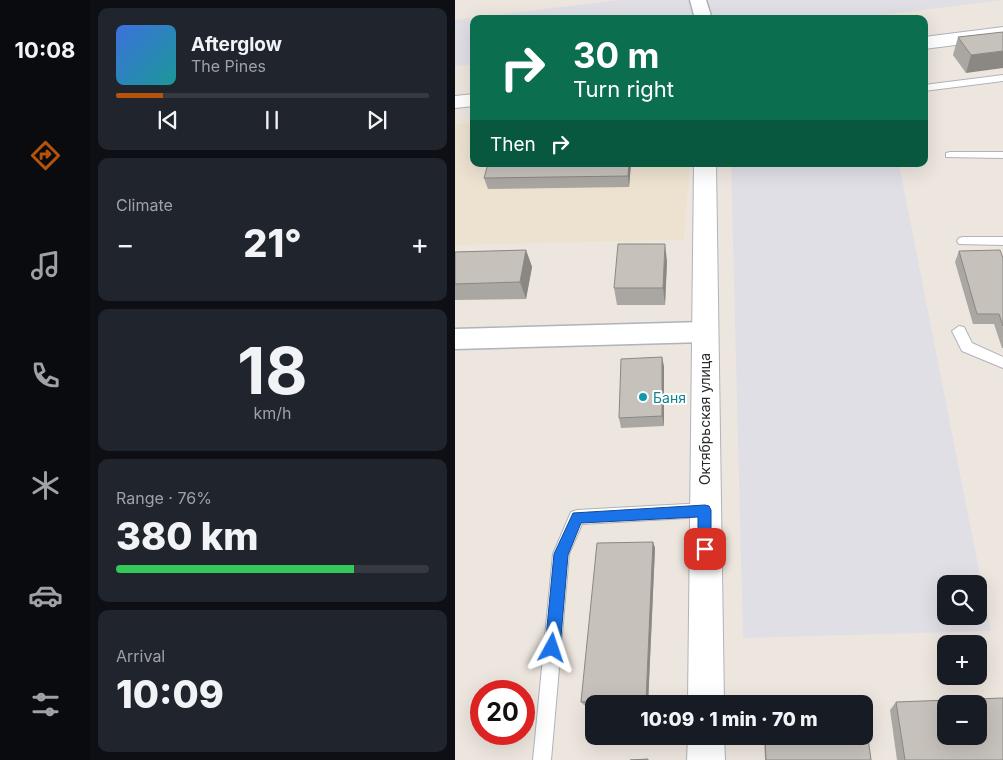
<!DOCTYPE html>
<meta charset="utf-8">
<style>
:root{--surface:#171b24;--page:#20242c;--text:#f1f3f6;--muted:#9ea1a6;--line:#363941;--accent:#b45309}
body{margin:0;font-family:Inter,sans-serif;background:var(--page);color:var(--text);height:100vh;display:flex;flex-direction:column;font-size:19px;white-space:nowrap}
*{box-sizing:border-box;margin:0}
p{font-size:16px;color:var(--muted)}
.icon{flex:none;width:28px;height:28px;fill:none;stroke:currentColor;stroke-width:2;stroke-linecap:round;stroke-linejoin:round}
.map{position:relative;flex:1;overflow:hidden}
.drawer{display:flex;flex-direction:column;gap:8px;padding:8px;background:#0d0f14;width:365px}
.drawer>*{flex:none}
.hud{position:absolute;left:15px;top:15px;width:458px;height:152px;border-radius:10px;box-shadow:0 5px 20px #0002;background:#0b6e4f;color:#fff;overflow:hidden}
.controls{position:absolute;left:482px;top:575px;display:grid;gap:10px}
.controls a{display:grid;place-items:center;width:50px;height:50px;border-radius:10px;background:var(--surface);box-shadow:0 5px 20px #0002;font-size:25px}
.speed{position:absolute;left:15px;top:680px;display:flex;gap:10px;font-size:25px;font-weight:700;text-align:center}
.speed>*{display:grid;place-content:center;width:65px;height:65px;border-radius:50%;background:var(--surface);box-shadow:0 5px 20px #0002;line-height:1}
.speed .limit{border:8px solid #d22;background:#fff;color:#111}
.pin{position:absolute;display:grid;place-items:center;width:42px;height:42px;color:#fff;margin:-21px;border-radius:10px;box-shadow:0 2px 8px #0006}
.me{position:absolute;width:55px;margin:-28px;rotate:5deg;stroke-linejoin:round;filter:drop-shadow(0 0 4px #0008)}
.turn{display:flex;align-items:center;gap:18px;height:105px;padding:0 20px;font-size:22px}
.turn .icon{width:65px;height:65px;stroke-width:2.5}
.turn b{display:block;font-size:35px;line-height:42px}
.then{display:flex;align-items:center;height:48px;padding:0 20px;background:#0003;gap:10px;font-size:19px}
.big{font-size:38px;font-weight:800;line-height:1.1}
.drawer .widget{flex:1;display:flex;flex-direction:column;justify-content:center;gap:8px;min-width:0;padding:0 18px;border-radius:10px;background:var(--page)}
.drawer .dial{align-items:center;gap:0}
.dial b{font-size:65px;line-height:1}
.song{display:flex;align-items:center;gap:15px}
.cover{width:60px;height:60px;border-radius:8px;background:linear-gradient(135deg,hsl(220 70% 55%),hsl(180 70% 35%))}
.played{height:5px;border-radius:2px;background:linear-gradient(90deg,var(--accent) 15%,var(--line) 15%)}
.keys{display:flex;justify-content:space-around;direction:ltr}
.heat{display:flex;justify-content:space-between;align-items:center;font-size:28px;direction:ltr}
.charge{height:8px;border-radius:4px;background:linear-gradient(90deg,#34c759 76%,var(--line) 0)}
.trip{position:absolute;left:130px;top:695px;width:288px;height:50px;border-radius:10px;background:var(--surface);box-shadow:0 5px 20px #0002;font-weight:800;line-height:50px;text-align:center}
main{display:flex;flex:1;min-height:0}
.tab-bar{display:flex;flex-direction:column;width:90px;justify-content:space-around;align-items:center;background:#090b0e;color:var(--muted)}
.tab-bar .icon{width:35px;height:35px}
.tab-bar .active{color:var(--accent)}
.tab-bar b{font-size:22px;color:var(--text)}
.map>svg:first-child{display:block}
.industrial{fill:#e1dfe6;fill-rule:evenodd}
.education{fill:#ede2d0}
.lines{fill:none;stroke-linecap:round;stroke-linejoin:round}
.lane-casing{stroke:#b0b2bc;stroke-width:2}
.street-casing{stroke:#b0b2bc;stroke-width:3}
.secondary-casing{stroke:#b0b2bc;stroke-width:2}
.lane{fill:#fff;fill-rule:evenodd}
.street{fill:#fff;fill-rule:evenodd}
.secondary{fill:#fff;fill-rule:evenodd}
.wall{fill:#aaa6a1}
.shaded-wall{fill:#8b8783}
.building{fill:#c6c1bb;stroke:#8b8783;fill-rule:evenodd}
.route{fill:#1a73e8;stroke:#114b97}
.culture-dot{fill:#0f9aa8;stroke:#fff;stroke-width:2}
.labels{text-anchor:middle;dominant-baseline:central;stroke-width:4;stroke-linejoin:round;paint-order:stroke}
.culture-label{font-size:14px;fill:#0d838f;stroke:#fff;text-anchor:start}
.street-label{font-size:14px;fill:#2c2c2c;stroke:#fff}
</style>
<main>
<nav class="tab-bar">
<b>10:08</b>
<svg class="icon active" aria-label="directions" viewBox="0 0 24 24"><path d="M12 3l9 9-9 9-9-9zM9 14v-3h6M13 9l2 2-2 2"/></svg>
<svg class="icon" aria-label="music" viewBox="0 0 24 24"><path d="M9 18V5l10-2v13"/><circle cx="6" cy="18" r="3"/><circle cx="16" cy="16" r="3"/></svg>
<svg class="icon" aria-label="phone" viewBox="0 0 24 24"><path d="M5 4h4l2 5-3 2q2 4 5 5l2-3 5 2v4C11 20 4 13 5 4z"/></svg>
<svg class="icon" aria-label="climate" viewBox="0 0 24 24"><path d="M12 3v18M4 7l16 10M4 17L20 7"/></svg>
<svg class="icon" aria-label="car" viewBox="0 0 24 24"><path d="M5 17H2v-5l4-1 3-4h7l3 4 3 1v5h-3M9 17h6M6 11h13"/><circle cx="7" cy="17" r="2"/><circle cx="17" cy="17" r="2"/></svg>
<svg class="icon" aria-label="filters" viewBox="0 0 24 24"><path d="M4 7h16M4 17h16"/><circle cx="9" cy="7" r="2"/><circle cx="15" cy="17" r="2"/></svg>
</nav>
<section class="drawer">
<div class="widget">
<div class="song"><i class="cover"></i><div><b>Afterglow</b><p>The Pines</p></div></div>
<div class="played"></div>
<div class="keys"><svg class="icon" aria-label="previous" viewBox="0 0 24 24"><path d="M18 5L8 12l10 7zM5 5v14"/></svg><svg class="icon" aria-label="pause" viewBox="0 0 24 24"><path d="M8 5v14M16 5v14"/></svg><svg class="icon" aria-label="next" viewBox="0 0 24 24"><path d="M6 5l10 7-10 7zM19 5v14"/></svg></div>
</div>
<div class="widget"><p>Climate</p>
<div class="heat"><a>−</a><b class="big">21°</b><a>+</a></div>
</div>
<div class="widget dial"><b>18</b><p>km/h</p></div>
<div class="widget"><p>Range · 76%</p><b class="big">380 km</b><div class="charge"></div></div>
<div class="widget"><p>Arrival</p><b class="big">10:09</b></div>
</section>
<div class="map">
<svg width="548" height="760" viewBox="0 0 548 760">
<rect width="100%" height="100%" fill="#ede6df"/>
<!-- industrial -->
<g class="industrial">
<polygon points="163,0 548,0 395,19 19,19 19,64 0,66 0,20"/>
<path d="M276,164H444L536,631L288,638ZM491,584H524V616H491Z"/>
</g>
<!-- education -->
<polygon class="education" points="19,122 19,164 235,164 229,240 0,245 0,125"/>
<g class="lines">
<!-- lane casing -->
<g class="lane-casing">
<g id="lane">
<polygon points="548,75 548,81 469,91 469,85"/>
<polygon points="495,152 548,152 548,158 491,157 491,153"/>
<polygon points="508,237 548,237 548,245 504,244 502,241 504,238"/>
<polygon points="504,326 509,327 517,343 548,357 548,368 507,351 497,331"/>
<polygon points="250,503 255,505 258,510 255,515 250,517 127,524 114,554 96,760 78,760 98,554 116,512 122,510"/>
</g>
</g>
<!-- street casing -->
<g class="street-casing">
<g id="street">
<polygon points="235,0 251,0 257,19 240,19"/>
<polygon points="249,322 258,325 262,332 258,339 249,342 0,349 0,329"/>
</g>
</g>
<!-- secondary casing -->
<g class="secondary-casing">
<g id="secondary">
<polygon points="548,27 548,39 469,49 469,37"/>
<polygon points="19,94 19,106 0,108 0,96"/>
<polygon points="239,164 261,164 269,704 233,704"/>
<polygon points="233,736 269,736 270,760 232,760"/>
</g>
</g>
<!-- lane -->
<use href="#lane" class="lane"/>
<!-- street -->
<use href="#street" class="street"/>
<!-- secondary -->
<use href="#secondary" class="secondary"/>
</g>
<!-- wall -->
<g class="wall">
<polygon points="548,32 511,73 498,55 503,37"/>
<polygon points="176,164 174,187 33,189 29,178"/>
<polygon points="71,250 77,267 71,299 0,300 0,252"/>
<polygon points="504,251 548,258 548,348 547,348 539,324 518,324 500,262"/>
<polygon points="212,261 210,305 162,305 159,288"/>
<polygon points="207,357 209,367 209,426 166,428 164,418"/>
<polygon points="198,542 200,548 193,704 139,704 139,705 129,705 126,702"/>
<polygon points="441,702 548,760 442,760 435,710"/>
<polygon points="309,736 409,736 416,760 310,760"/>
</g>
<!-- shaded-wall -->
<g class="shaded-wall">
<polygon points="548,51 548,68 511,73 516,55"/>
<polygon points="174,164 176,164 174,187 173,176"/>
<polygon points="210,244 212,261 210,305 208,288"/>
<polygon points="71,250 77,267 71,299 65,282"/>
<polygon points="207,357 209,367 209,426 207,416"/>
<polygon points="198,542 200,548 193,704 191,701"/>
</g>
<!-- building -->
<g class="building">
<polygon points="548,32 548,51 516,55 503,37"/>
<polygon points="33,164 174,164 173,176 29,178"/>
<polygon points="163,244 210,244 208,288 159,288"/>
<polygon points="71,250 65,282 0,284 0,252"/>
<polygon points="545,250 548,258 548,326 544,314 522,314 504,251"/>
<polygon points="207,357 207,416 164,418 166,359"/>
<polygon points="198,542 191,701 126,702 142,543"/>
<path d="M548,698V760H450L441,702ZM491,704H524V736H491Z"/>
<polygon points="408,701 408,704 321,704"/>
<polygon points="409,708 416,760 311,760 310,736 409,736"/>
<polygon points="193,759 193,760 175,760"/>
</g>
<!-- route -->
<polygon class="route" points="250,505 254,506 256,510 256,549 255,554 250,555 245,554 243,549 243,517 126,523 113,555 105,648 102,653 97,655 92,653 90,648 99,554 118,513"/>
<!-- markers -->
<circle class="culture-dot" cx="188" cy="397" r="5"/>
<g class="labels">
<!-- culture labels -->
<g class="culture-label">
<text x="198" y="397">Баня</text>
</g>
<!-- street labels -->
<g class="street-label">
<text transform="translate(249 419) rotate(-90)">Октябрьская улица</text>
</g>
</g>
</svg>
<div class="controls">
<a><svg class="icon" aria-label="search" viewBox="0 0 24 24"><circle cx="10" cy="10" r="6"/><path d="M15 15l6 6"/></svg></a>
<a>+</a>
<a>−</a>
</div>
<div class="speed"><div class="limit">20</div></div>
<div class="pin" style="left:250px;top:549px;background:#d93025"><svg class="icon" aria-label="arrive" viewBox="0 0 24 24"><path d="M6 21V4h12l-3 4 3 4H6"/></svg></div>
<svg class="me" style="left:97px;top:648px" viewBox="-20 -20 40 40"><path d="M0-17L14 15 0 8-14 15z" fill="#1a73e8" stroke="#fff" stroke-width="4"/></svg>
<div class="trip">10:09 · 1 min · 70 m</div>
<div class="hud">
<div class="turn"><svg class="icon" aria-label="right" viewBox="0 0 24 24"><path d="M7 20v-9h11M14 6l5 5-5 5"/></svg><div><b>30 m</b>Turn right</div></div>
<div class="then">Then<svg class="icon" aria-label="right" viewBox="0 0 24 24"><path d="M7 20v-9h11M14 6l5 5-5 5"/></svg></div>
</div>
</div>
</main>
